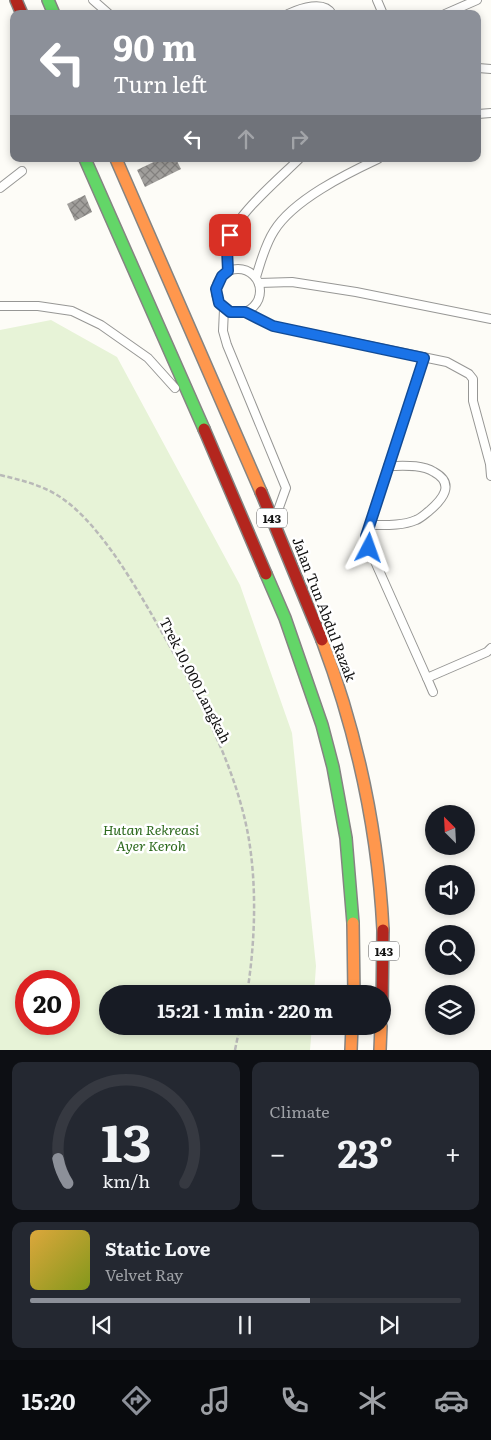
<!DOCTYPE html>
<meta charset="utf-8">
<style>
:root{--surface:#171b24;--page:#242831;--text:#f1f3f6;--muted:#9ea1a6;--line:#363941;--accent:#8c9099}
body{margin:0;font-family:Literata,serif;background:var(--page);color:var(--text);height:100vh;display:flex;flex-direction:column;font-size:19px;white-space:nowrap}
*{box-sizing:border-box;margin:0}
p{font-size:16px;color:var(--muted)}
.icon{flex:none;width:28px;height:28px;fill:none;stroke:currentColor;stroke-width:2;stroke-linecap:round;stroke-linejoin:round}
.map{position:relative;height:1050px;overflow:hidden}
.sheet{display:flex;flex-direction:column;gap:12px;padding:12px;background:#0d0f14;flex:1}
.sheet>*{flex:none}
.banner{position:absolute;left:10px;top:10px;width:471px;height:152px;border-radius:10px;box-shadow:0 2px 8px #0003;background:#8c9099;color:#fff;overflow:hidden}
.needle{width:32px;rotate:336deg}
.fabs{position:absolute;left:425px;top:805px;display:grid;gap:10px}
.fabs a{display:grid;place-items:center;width:50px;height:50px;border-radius:50%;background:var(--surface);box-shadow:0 2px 8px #0003;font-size:25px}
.speed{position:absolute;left:15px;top:970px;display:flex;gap:10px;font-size:25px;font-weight:700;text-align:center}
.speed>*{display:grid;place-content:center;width:65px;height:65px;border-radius:50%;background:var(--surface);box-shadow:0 2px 8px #0003;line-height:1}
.speed .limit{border:8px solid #d22;background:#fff;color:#111}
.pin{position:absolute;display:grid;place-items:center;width:42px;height:42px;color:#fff;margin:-21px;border-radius:10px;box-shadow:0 2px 8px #0006}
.me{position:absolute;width:55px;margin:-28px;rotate:4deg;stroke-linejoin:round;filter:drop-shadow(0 0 4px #0008)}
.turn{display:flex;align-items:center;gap:18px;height:105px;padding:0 20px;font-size:22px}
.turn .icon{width:65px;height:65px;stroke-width:2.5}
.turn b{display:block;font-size:35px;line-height:42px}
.lanes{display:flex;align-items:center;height:48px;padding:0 20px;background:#0003;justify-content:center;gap:25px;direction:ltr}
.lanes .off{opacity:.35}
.big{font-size:38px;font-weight:700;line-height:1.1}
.sheet .tile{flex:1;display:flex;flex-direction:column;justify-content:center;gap:8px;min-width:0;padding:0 18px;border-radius:10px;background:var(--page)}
.sheet .dial{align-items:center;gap:0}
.dial svg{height:130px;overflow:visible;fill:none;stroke:var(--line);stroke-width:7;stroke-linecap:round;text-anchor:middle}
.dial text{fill:var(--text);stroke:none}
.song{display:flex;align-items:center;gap:15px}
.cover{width:60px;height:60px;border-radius:8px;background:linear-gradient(135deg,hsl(40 70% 55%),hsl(70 70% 35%))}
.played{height:5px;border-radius:2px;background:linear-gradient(90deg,var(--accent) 65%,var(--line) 65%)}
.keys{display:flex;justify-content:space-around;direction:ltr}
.heat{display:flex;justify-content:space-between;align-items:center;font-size:28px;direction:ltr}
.sheet .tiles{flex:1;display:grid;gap:12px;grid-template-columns:1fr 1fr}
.tile:last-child{grid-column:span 2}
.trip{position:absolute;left:99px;top:985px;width:292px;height:50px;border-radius:25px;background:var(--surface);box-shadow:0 2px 8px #0003;font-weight:700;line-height:50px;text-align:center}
.dock{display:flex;height:80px;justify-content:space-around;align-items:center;background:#090b0e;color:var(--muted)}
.dock .icon{width:35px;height:35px}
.dock .active{color:var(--accent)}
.dock b{font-size:22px;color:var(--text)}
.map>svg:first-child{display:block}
.park{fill:#e7f3d7;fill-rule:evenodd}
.building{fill:url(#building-cross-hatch)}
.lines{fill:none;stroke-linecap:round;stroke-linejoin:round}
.lane-casing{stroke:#979795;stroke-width:10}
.fast-casing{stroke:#858482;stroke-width:14}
.slow-casing{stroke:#858482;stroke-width:14}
.jam-casing{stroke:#858482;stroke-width:14}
.path{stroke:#b9b9b8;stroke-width:2.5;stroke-dasharray:5 2.5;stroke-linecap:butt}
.lane{stroke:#fffffe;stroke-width:8}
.fast{stroke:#63d668;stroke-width:11}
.slow{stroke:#ff974d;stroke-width:11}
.jam{stroke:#b3261e;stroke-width:11}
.route-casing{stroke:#114b97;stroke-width:12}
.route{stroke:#1a73e8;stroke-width:9}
.labels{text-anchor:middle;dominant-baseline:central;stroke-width:5;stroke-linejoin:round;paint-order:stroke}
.shield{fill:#fff;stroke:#585858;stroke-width:1}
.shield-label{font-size:12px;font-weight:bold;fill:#111}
.street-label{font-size:14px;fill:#111;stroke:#fff}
.park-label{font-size:14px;font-style:italic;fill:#2f6b1f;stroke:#fff}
</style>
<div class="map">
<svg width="491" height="1050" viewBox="0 0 491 1050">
<defs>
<pattern id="building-cross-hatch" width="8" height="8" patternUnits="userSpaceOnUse" patternTransform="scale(1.25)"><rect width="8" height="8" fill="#a19f9c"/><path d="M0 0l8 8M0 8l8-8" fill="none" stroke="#82807e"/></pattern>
</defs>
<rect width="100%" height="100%" fill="#fdfcf7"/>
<!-- park -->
<path class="park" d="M51,320L117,357L240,585L292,733L316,966L314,994H108V1026H312L310,1050H0V330ZM26,981H69V1024H26Z"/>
<!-- building -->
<g class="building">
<polygon points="160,159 176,159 181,169 145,187 137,170"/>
<polygon points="85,195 92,212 75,221 67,204"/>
</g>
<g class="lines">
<!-- lane casing -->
<g class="lane-casing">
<g id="lane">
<polyline points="93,0 109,14"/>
<polyline points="377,0 383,14"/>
<path d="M288,14C301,8 324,0 332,14"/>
<polyline points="445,14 477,0"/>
<polyline points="478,68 491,69"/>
<polyline points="478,114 491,113"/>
<polyline points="0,188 22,171"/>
<circle cx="238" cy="291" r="22"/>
<path d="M228,271C227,259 226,248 230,237C238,213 281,177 299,159"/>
<path d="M256,277C261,261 265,245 274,231C293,200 346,174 378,159"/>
<polyline points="259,283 292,282 356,292 491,319"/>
<polyline points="0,306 38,306 72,311 101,325 148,358 175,388"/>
<polyline points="224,309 223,331 227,345 286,488 277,513"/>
<polyline points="245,312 273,326 447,362 469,374 473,379 473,401 490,464 491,476"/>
<polyline points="424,357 366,536 369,548 427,678"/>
<path d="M370,525C385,525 402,526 416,520C421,518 425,514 429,511C442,500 456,484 434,472C421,464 403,466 388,466"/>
<polyline points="433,692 427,678 487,652 491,648"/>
</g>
</g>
<!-- fast casing -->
<g class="fast-casing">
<g id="fast">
<polyline points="48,0 54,14"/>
<polyline points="85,159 204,429"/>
<polyline points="266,574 285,618 322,725 333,767 346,838 353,923"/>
</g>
</g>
<!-- slow casing -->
<g class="slow-casing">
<g id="slow">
<polyline points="116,159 261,492"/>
<path d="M322,640C357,733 378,831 383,930"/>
<polyline points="353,923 354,994"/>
<polyline points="351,1050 352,1026"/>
<polyline points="380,1050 381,1026"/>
</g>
</g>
<!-- jam casing -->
<g class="jam-casing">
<g id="jam">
<polyline points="16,0 22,14"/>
<polyline points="204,429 266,574"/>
<polyline points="261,492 322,640"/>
<polyline points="382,1010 383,930"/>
</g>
</g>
<!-- path -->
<g class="path">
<path d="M0,475C20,480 39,484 57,495C95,518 130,577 152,615C191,683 236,762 249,840C257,890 255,943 247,994"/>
<polyline points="235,1050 240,1026"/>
</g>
<!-- lane -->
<use href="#lane" class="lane"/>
<!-- fast -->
<use href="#fast" class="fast"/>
<!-- slow -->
<use href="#slow" class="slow"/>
<!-- jam -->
<use href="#jam" class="jam"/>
</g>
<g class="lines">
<!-- route casing -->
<g class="route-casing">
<polyline id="route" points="230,235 227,249 228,271 222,276 216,289 219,303 230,312 245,312 273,326 424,358 366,536 369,548"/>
</g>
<!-- route -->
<use href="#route" class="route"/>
</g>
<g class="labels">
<!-- shield labels -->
<g class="shield">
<rect x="257" y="508.5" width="30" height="19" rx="4"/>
<rect x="369" y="941.5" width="30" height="19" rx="4"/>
</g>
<g class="shield-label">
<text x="272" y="518">143</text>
<text x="384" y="951">143</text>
</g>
<!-- street labels -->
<g class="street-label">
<text transform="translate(325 609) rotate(69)">Jalan Tun Abdul Razak</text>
<text transform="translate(196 680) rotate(63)">Trek 10,000 Langkah</text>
</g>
<!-- park labels -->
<g class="park-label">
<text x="151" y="829">Hutan Rekreasi<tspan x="151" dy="16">Ayer Keroh</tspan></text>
</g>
</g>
</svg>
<div class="fabs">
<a><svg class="needle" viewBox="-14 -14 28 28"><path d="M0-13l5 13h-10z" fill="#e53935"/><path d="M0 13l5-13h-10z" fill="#9ea1a6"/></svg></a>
<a><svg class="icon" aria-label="sound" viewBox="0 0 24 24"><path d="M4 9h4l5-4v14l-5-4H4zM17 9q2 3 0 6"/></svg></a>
<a><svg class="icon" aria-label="search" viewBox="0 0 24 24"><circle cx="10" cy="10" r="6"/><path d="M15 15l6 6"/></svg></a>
<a><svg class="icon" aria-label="layers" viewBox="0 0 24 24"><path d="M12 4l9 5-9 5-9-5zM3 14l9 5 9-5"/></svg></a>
</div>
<div class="speed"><div class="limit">20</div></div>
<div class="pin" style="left:230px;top:235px;background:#d93025"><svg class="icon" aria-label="arrive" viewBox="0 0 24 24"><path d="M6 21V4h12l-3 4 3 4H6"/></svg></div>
<svg class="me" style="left:369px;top:548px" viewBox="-20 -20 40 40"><path d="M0-17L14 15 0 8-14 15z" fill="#1a73e8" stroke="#fff" stroke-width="4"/></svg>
<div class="trip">15:21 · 1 min · 220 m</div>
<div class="banner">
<div class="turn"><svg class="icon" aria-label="left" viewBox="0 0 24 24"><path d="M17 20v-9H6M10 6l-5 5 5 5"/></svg><div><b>90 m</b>Turn left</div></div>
<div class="lanes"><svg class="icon" aria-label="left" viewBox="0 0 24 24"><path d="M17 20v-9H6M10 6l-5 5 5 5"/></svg><svg class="icon off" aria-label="ahead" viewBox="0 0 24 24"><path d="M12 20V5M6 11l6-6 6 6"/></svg><svg class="icon off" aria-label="right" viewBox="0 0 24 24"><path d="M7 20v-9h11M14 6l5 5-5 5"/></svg></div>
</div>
</div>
<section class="sheet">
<div class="tiles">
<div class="tile dial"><svg viewBox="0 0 100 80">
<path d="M14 69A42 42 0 1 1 86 69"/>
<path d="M14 69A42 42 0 0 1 8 54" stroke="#8c9099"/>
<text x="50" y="56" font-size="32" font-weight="700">13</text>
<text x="50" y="72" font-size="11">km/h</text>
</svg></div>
<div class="tile"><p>Climate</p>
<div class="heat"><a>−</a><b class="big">23°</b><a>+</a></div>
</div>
<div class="tile">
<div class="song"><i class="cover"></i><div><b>Static Love</b><p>Velvet Ray</p></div></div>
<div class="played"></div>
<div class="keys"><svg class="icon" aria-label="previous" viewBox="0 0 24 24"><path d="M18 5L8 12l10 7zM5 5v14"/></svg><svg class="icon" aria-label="pause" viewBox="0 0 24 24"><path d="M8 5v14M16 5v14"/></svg><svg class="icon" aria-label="next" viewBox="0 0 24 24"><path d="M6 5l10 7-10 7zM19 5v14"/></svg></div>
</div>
</div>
</section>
<nav class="dock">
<b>15:20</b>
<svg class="icon active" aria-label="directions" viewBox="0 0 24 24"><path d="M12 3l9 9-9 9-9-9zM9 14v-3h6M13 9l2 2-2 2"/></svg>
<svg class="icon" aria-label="music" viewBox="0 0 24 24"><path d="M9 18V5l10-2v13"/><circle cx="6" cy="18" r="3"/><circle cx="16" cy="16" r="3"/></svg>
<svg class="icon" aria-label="phone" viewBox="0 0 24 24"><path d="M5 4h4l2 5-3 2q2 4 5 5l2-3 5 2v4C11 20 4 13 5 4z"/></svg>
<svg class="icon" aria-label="climate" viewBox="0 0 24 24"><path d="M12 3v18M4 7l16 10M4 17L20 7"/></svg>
<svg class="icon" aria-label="car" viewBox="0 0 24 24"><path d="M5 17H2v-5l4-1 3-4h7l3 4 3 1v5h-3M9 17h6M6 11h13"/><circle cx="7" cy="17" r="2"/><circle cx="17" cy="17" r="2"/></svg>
</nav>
